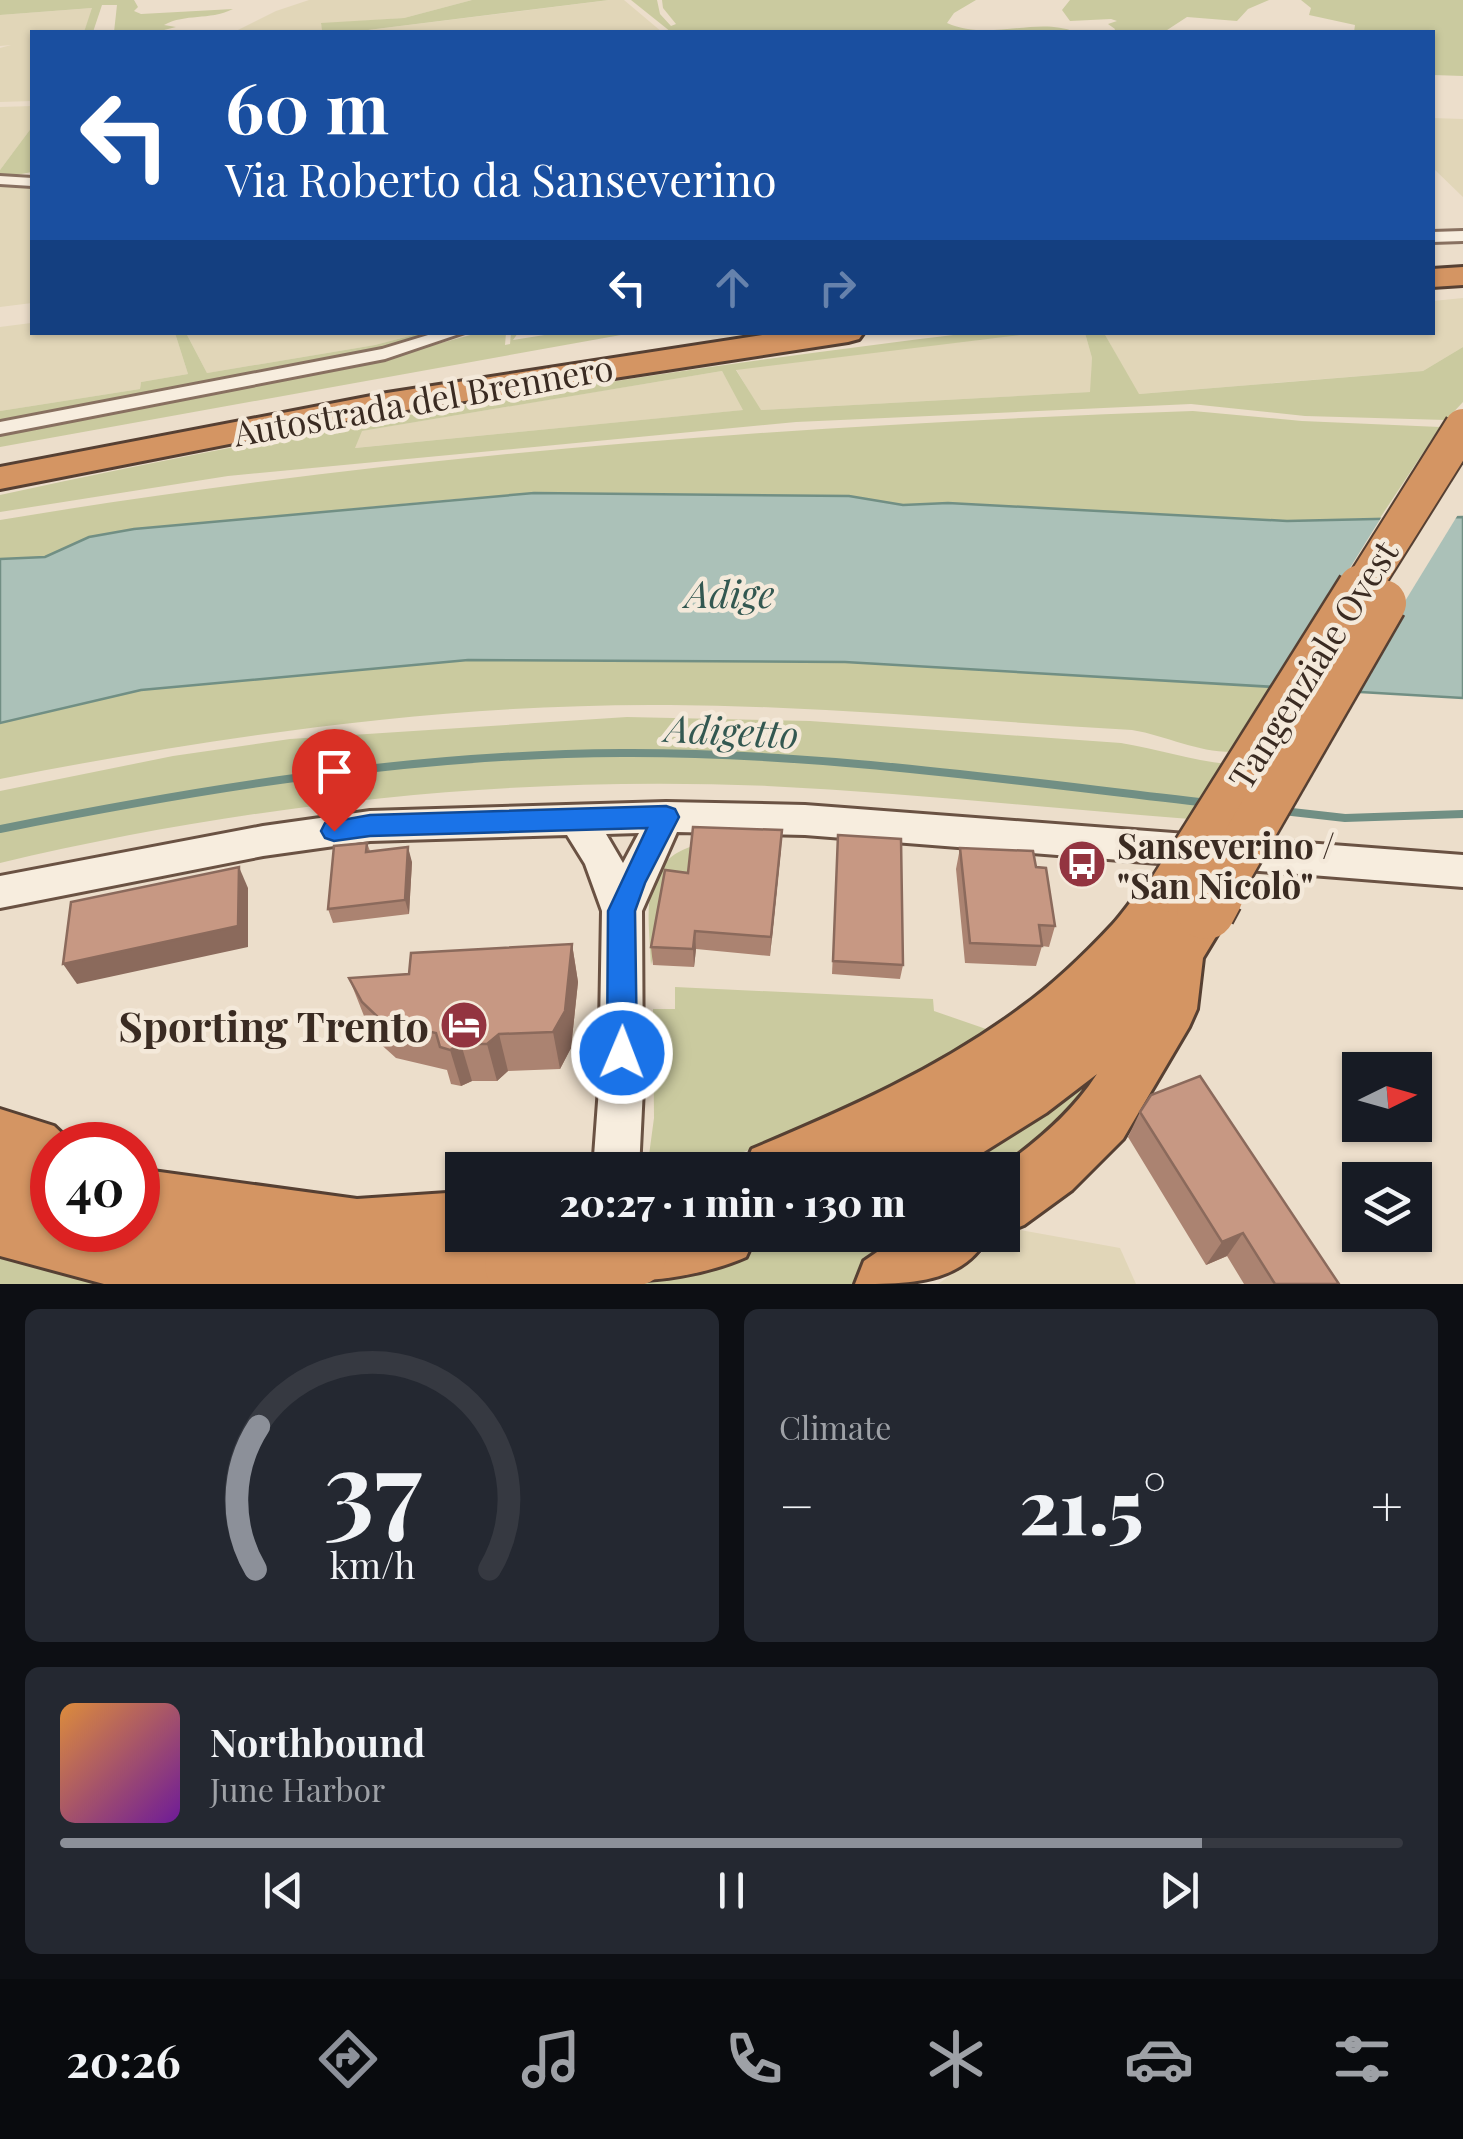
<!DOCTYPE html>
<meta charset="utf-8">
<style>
:root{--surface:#171b24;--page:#242831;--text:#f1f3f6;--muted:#9ea1a6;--line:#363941;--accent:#8c9099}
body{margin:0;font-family:"Playfair Display",serif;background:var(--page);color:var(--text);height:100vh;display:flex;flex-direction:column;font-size:38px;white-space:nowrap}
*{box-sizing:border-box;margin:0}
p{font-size:32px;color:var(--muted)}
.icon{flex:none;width:55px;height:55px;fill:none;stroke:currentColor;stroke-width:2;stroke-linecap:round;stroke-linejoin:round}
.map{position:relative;height:1284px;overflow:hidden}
.details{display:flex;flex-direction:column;gap:25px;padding:25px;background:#0d0f14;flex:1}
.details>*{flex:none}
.top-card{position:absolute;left:30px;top:30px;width:1405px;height:305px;border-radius:0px;box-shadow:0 2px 8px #0004;background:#1a4fa0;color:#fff;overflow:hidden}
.needle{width:65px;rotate:85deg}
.tools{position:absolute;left:1342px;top:1052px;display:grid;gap:20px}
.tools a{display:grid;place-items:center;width:90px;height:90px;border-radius:0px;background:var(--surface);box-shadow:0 2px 8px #0004;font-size:50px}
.speed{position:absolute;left:30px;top:1122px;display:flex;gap:20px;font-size:50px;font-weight:700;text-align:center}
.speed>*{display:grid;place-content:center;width:130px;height:130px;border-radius:50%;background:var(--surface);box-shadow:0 2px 8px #0004;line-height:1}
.speed .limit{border:15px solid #d22;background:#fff;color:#111}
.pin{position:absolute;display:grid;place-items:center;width:85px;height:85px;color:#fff;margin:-102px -42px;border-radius:50% 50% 50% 0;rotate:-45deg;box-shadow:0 0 10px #0007}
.pin .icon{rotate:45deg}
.me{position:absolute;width:110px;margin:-55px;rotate:1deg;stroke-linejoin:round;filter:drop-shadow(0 0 8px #0008)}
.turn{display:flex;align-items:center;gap:35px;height:210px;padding:0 30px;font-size:45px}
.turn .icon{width:130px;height:130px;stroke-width:2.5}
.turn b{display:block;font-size:70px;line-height:85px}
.lanes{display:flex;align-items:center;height:95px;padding:0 30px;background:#0003;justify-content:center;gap:50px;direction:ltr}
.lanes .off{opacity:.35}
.big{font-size:75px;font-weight:800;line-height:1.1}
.details .card{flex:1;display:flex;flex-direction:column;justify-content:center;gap:15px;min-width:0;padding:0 35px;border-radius:15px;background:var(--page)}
.details .dial{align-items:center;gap:0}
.dial svg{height:260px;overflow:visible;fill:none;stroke:var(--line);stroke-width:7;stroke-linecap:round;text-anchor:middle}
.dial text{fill:var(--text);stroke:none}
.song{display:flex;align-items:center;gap:30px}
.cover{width:120px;height:120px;border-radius:15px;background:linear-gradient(135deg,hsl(30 70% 55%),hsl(280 70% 35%))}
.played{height:10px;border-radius:5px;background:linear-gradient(90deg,var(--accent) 85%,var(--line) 85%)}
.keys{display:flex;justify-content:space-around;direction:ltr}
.heat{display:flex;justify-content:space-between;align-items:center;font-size:55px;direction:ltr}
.details .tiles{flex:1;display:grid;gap:25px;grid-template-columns:1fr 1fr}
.card:last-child{grid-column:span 2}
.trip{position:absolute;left:445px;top:1152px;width:575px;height:100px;border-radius:0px;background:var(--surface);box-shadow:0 2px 8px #0004;font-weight:800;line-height:100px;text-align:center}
.tab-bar{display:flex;height:160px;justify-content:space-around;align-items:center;background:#090b0e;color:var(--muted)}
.tab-bar .icon{width:70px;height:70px}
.tab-bar .selected{color:var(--accent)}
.tab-bar b{font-size:45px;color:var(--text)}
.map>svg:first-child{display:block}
.farmland{fill:#e1d6b8}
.green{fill:#caca9f;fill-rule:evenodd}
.water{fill:#abc1b8;stroke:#718f84;stroke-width:2.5}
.pier{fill:#ecdecb}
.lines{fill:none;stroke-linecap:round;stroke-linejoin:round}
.stream{stroke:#718f84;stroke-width:8}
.street-casing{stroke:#887060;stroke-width:6}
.secondary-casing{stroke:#6a5243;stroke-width:6}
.highway-casing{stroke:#564033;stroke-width:6}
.street{fill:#f7edde;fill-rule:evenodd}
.secondary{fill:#f7edde;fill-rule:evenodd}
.highway{fill:#d49563;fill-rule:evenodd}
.highway-bridge-far2-casing{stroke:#564033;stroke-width:40;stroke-linecap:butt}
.highway-bridge-far1-casing{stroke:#564033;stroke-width:51;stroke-linecap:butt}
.highway-bridge-casing{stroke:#564033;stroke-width:62;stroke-linecap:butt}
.highway-bridge-far2{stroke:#d49563;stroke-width:36}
.highway-bridge-far1{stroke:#d49563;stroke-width:46}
.highway-bridge{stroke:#d49563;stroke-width:58}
.wall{fill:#ab8371}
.shaded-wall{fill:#8b6a5c}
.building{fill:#c79883;stroke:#8b6a5c;stroke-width:2.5}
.route{fill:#1a73e8;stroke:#114b97;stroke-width:2.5}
.labels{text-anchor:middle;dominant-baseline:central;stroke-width:9;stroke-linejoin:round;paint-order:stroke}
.street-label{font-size:35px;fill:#3a2b22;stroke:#f4e9da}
.poi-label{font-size:35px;font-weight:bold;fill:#3a2b22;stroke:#f4e9da;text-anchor:start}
.water-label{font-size:38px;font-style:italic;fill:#335851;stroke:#f4e9da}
.near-poi-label{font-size:42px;font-weight:bold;fill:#3a2b22;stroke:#f4e9da;text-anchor:end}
</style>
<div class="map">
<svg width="1463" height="1284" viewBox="0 0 1463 1284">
<rect width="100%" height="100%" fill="#ecdecb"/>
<!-- farmland -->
<g class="farmland">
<polygon points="309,0 472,0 404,18 321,24 323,30 234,32 276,11"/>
<polygon points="610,0 624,0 662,32 352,32"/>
<polygon points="93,8 84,32 32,32 32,101 0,102 0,48 11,45 0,46 0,15"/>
<polygon points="32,106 32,127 0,170 0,107"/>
<polygon points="1432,118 1463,119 1463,197 1433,168"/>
<polygon points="0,186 32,187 32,303 0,307"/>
<polygon points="1463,298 1463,347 1423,371 1138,394 1104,333 1432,332 1433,301"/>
<polygon points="31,323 32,332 175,333 188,374 141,382 140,389 0,411 0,327"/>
<polygon points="1036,332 1085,333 1092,358 1091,392 760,410 736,369"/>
<polygon points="186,333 421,333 375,345 207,373"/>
<polygon points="722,371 744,410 354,448 361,431"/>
<polygon points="1015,1229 1120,1248 1136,1284 938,1284"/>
</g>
<!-- green -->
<g class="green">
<path d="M0,0H134L138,7L134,11L141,14L233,9C208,21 186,13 164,25L176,27L156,32H114L117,5H102L93,32H84L92,8L0,15Z"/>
<polygon points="472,0 609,0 352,32 295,32 322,30 321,23 404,18"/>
<path d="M631,0H657L660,14L671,26L676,24L663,8L662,0H976L954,13L947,23C990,42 1037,16 1075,32H671Z"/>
<polygon points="1070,0 1269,0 1248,9 1237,21 1187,17 1164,32 1114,32 1115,29 1108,24 1117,21 1111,19 1070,21 1062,10"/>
<polygon points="1301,0 1463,0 1463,76 1433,75 1432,32 1354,32 1355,25 1309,15 1311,8"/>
<polygon points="32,127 32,172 0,178 0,170"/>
<polygon points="175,333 186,333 207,373 375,345 421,333 448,333 401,347 0,425 0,411 140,389 141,382 188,374"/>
<polygon points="478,333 506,333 505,345 510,344 511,333 518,333 513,340 557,333 632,333 0,447 0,433 359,365"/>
<path d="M970,333H1036L736,370L761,410L1090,392L1092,358L1085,333H1104L1139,394L1423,371L1463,347V402L1446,420L1305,416L1191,404L796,422L228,476L0,512V495C320,425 644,372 970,333ZM722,371L743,410L355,448L362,431Z"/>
<path d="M1193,411L1302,421L1440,427L1380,518L1287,521L948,503L903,505L849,496L616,493L467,498L134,529L89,537L45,557L0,559V520C394,454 794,425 1193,411Z"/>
<path d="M468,660L845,662L1276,688L1235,752C1198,753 1168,736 1132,730C978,721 824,706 670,705C448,703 218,736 0,779V723L141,690Z"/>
<path d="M627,717L810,721L1121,743C1157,749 1191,760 1227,764L1190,819C1049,808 908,793 767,786C511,775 249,804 0,863V791L173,756L290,739Z"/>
<path d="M693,846L691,867L709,869L699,949L696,942L657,940L651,965C650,918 636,864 693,846Z"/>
<polygon points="675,987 933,999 934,1011 989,1030 898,1087 760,1147 684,1170 647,1170 654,1118 653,1009 675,1009"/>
<polygon points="1111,1054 1113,1075 1002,1170 944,1170"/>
<polygon points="801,1235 931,1235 860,1284 627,1284 761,1250"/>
<polygon points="0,1252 135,1284 0,1284"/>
</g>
<!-- water -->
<polygon class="water" points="534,493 849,496 903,505 948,503 1287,521 1463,517 1463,698 845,662 468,660 141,690 0,723 0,559 45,557 89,537 134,529"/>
<!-- pier -->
<polygon class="pier" points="1384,513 1459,513 1369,660 1273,692"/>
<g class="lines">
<!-- stream -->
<g class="stream">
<polyline points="1283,811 1345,818 1463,814"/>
<path d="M0,829C205,788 412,754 622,753C818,752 1014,781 1209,803"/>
</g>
<!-- street casing -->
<g class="street-casing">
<g id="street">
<polygon points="0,176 32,178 32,186 0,184"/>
<polygon points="1463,231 1463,241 1432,242 1432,232"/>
<polygon points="438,332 465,332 385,359 0,434 0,422 382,349"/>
</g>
</g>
<!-- secondary casing -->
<g class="secondary-casing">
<path id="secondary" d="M666,802L805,805L1463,855V887L805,835L677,832L642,911L643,1088L639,1170H593L599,1088L602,911L585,864L567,835L370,841L263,856L0,908V876L263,826L370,811ZM639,833L623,863L606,834Z"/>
</g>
<!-- highway casing -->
<g class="highway-casing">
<g id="highway">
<polygon points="1463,267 1463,285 1432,287 1432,269"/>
<polygon points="782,332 864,332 859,339 848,342 387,413 0,489 0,467 387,393"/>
<path d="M1172,868L1190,874L1196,891L1206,888L1224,895L1232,910L1203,958L1197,1009L1189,1027L1123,1139L1072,1190L1024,1225L1002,1234V1170H997C1035,1144 1071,1114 1097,1074L1046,1113L955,1170H864L868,1160L846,1170H743L752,1149C847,1109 939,1069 1022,1007C1055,983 1085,954 1113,924C1132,903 1144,877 1172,868Z"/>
<polygon points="0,1109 54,1126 73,1144 52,1145 52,1230 138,1230 138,1169 357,1199 462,1192 462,1235 517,1235 537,1243 546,1266 539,1284 104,1284 0,1256"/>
<path d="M614,1235H756L746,1257C710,1273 653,1284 614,1279L605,1256Z"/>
<path d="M902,1235H989C963,1284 910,1284 855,1284L864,1261Z"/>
</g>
</g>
<!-- street -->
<use href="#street" class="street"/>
<!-- secondary -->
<use href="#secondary" class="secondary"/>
<!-- highway -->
<use href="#highway" class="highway"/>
<!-- highway-bridge-far2 casing -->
<g class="highway-bridge-far2-casing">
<polyline id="highway-bridge-far2" points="1360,591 1463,427"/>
</g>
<!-- highway-bridge-far1 casing -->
<g class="highway-bridge-far1-casing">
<g id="highway-bridge-far1">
<polyline points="1172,889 1361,588"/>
<polyline points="1213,898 1383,603"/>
</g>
</g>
<!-- highway-bridge casing -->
<g class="highway-bridge-casing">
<g id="highway-bridge">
<polyline points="1206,910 1214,895"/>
<polyline points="514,1266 637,1256"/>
</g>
</g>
<!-- highway-bridge-far2 -->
<use href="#highway-bridge-far2" class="highway-bridge-far2"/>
<!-- highway-bridge-far1 -->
<use href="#highway-bridge-far1" class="highway-bridge-far1"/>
<!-- highway-bridge -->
<use href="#highway-bridge" class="highway-bridge"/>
</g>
<!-- wall -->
<g class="wall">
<polygon points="838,835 903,965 900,979 832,974"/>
<polygon points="367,843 370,851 412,862 409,914 333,923 328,909"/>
<polygon points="781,848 770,956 696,949 694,967 653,965 651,947 688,873"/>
<polygon points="960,848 1036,867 1055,926 1049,947 1042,946 1036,966 965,963 956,869"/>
<polygon points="572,944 578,982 571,1048 560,1069 508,1071 497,1081 472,1081 461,1086 451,1084 447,1070 396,1058 376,1040 364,1016 349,978 409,974"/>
<polygon points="1140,1112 1339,1284 1244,1284 1227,1256 1206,1265 1128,1137"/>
</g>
<!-- shaded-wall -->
<g class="shaded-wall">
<polygon points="782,830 781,848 770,956 771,937"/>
<polygon points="408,847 412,862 409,914 405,900"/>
<polygon points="239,867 248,888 248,947 77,984 63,964"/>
<polygon points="695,931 696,949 694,967 693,949"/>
<polygon points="572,944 578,982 571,1048 560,1069 553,1032"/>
<polygon points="499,1034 508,1071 497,1081 487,1044"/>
<polygon points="461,1044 472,1081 461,1086 450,1050"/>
<polygon points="1243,1233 1227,1256 1206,1265 1222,1242"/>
</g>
<!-- building -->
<g class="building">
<polygon points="693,827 782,830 771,937 695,931 693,949 651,947 665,870 688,873"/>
<polygon points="838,835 901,839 903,965 833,961"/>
<polygon points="367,843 366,852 408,847 405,900 328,909 334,846"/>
<polygon points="960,848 1033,851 1036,867 1046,868 1055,926 1039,925 1042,946 970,943"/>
<polygon points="239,867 238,926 63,964 71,902"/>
<polygon points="572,944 565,1011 553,1032 499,1034 487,1044 461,1044 450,1050 440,1047 436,1033 382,1021 362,1002 349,978 409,974 411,953"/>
<polygon points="1200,1076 1339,1284 1275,1284 1243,1233 1222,1242 1140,1112 1151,1095"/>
</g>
<!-- route -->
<polygon class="route" points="666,806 675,809 679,817 645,883 635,911 637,1053 632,1063 622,1067 611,1063 607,1053 608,911 647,828 370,836 334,841 325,838 321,831 325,823 370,815"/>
<!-- icons -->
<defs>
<g id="bus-disc" transform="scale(2.5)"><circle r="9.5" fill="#933440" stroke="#f4e9da"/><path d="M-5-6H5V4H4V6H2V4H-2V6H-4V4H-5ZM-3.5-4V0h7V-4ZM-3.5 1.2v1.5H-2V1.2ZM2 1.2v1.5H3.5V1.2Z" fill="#fff"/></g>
<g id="hotel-disc" transform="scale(2.5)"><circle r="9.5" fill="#933440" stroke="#f4e9da"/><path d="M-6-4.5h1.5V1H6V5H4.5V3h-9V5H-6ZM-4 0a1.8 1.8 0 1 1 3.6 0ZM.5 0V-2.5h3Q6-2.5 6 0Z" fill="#fff"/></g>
</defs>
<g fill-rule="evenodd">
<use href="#bus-disc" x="1082" y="864"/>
<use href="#hotel-disc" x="464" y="1025"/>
</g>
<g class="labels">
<!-- street labels -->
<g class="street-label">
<text transform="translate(423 399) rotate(-10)">Autostrada del Brennero</text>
<text transform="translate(1312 664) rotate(-58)">Tangenziale Ovest</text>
</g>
<!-- poi labels -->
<g class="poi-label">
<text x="1117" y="844">Sanseverino /<tspan x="1117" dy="40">"San Nicolò"</tspan></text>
</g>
<!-- water labels -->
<g class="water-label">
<text x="730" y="592">Adige</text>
<text transform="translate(732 730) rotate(3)">Adigetto</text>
</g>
<!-- near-poi labels -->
<g class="near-poi-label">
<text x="429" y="1025">Sporting Trento</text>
</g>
</g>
</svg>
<div class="tools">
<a><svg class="needle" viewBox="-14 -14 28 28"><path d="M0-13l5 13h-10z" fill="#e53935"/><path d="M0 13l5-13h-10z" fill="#9ea1a6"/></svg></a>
<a><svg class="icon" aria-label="layers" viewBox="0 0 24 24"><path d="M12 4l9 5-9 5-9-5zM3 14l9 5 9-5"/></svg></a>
</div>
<div class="speed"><div class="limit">40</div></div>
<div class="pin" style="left:334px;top:831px;background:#d93025"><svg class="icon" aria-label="arrive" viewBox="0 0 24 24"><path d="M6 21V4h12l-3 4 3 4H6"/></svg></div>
<svg class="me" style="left:622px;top:1053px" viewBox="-20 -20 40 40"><circle r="17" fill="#1a73e8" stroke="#fff" stroke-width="3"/><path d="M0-11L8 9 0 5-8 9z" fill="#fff"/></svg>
<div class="trip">20:27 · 1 min · 130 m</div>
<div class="top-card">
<div class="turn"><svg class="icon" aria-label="left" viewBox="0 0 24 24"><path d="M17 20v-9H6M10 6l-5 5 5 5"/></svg><div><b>60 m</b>Via Roberto da Sanseverino</div></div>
<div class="lanes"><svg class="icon" aria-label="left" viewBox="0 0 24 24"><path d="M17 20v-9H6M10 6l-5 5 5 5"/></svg><svg class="icon off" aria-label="ahead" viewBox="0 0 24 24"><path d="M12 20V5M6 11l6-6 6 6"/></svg><svg class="icon off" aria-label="right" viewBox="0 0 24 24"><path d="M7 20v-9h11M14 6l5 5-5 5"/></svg></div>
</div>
</div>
<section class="details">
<div class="tiles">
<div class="card dial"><svg viewBox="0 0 100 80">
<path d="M14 69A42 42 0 1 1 86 69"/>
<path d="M14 69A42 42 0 0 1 15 25" stroke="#8c9099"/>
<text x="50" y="56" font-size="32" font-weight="700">37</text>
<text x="50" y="72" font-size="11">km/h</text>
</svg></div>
<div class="card"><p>Climate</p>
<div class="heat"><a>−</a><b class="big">21.5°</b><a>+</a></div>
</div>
<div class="card">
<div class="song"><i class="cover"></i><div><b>Northbound</b><p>June Harbor</p></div></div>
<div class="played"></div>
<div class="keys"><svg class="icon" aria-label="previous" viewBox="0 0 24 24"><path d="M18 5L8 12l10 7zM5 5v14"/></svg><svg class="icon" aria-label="pause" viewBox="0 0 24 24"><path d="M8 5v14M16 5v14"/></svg><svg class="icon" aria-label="next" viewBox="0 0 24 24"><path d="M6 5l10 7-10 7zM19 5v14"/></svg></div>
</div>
</div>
</section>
<nav class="tab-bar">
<b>20:26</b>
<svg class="icon selected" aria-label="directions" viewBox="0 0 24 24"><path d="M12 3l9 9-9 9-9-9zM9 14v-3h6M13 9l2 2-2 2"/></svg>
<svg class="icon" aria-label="music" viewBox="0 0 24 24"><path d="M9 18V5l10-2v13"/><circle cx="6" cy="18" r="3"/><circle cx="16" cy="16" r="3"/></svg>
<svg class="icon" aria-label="phone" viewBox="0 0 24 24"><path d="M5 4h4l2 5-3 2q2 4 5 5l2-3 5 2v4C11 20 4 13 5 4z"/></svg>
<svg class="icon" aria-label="climate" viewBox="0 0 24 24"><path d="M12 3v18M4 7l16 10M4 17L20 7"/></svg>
<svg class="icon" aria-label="car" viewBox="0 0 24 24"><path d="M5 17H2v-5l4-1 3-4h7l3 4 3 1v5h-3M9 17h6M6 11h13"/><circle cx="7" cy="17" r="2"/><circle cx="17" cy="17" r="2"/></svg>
<svg class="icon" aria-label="filters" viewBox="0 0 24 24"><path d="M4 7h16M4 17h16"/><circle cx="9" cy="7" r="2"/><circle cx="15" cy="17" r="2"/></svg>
</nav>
